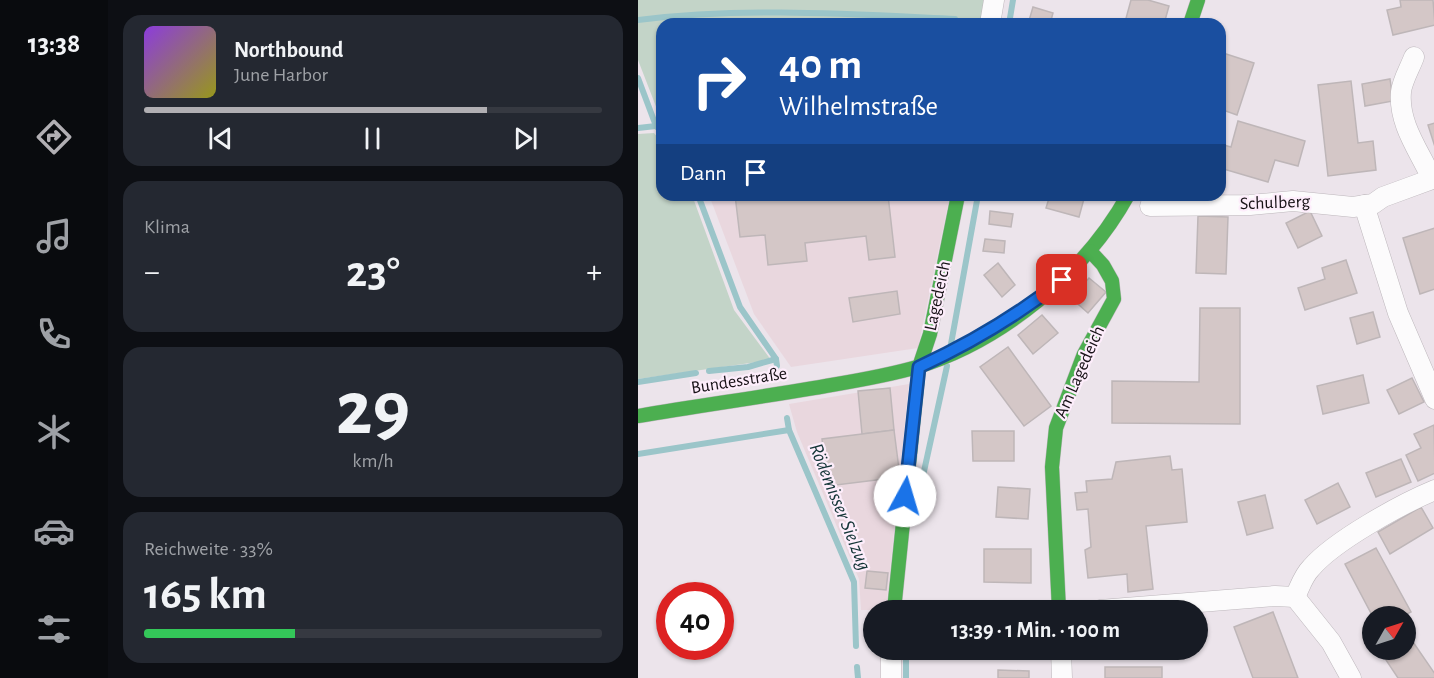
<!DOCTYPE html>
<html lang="de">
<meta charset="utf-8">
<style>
:root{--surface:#171b24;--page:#242831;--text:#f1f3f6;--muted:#9ea1a6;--line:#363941;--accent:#b1afb3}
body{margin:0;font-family:"Alegreya Sans",sans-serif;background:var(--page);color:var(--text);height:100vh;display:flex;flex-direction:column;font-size:22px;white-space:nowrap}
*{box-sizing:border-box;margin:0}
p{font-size:20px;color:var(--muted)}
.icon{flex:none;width:33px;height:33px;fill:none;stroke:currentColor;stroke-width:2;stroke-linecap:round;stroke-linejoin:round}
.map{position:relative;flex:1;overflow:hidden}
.details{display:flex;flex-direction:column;gap:15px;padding:15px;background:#0d0f14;width:530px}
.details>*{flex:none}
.hud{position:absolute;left:18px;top:18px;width:570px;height:183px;border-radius:18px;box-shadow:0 2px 4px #0004;background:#1a4fa0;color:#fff;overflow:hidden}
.needle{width:39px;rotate:51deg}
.buttons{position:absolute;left:724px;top:606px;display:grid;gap:12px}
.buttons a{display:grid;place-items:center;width:54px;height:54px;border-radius:50%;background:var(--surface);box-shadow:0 2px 4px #0004;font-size:30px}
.speed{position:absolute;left:18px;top:582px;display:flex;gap:12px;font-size:30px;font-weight:700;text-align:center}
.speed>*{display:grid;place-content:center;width:78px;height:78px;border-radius:50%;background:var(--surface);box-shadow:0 2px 4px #0004;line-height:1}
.speed .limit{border:9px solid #d22;background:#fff;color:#111}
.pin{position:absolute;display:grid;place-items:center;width:51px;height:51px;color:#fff;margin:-26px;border-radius:12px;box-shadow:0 3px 9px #0006}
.me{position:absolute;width:66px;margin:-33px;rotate:6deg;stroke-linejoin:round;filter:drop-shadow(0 0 4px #0008)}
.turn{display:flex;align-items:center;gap:21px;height:126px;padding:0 24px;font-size:27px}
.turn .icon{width:78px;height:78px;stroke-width:2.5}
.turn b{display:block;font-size:42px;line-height:51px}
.then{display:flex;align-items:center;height:57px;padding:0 24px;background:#0003;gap:12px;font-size:22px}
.big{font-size:45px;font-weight:600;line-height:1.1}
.details .widget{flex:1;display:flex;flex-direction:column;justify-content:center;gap:9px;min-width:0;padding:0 21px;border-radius:18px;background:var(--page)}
.details .dial{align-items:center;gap:0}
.dial b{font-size:78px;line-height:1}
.song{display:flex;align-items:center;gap:18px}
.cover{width:72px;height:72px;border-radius:9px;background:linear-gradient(135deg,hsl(270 70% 55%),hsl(60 70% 35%))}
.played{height:6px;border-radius:3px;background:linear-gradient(90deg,var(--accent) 75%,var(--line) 75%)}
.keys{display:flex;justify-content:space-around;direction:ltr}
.heat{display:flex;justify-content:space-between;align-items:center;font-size:33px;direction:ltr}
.charge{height:9px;border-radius:4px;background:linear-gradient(90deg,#34c759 33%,var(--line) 0)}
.trip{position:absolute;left:225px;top:600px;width:345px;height:60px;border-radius:30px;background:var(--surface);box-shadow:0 2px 4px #0004;font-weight:600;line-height:60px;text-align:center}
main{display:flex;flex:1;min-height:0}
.tab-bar{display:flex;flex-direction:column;width:108px;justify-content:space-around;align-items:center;background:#090b0e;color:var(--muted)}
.tab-bar .icon{width:42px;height:42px}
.tab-bar .on{color:var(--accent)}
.tab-bar b{font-size:27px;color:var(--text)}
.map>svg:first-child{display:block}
.commercial{fill:#e9d7de}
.green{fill:#c3d4c8}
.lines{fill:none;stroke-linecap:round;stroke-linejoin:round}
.stream{stroke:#9bc5c9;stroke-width:6}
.building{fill:#d4c7c7;stroke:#beb6b8;stroke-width:1.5}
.street-casing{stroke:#bdb7bc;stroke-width:21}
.fast-casing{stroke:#bdb7bc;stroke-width:15}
.street{stroke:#fcfbfc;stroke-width:20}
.fast{stroke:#4caf50;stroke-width:14}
.route-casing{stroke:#114b97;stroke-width:15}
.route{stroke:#1a73e8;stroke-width:10}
.labels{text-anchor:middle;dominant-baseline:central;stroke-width:4.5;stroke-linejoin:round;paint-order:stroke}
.street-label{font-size:18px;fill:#171116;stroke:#fdedfb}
.water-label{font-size:20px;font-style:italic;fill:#133436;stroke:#fdedfb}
</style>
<main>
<nav class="tab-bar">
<b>13:38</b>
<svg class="icon on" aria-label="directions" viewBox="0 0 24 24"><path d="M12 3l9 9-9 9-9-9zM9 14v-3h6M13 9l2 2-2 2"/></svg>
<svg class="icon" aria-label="music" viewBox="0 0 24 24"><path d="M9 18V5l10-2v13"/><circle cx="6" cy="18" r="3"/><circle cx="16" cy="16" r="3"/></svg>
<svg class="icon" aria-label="phone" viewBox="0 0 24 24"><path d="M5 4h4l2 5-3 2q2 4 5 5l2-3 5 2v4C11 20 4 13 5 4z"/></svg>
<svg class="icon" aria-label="climate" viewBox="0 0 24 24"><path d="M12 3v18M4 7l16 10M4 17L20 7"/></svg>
<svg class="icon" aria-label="car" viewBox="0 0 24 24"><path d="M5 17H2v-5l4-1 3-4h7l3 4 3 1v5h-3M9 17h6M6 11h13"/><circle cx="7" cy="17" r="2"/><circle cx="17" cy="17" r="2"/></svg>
<svg class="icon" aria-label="filters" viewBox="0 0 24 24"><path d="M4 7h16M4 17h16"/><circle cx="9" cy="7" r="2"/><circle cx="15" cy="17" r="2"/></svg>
</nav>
<section class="details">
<div class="widget">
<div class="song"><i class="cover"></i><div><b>Northbound</b><p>June Harbor</p></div></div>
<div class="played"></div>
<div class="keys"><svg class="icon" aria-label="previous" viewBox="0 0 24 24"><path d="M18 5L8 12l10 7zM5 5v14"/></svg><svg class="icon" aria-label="pause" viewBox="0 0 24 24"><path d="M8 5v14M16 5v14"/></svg><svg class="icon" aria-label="next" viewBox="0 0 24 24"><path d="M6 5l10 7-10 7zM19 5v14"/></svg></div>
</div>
<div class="widget"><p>Klima</p>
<div class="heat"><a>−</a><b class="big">23°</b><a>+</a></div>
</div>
<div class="widget dial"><b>29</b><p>km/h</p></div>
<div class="widget"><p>Reichweite · 33%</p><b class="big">165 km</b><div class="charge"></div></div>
</section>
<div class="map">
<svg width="797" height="678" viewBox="0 0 797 678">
<rect width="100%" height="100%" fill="#ece4eb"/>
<!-- commercial -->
<g class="commercial">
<polygon points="71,195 312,195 280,348 153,367 116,314"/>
<polygon points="271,384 248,610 223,610 221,579 159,432 151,404"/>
</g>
<!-- green -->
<g class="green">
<polygon points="0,0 351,0 347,24 24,24 24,122 0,60"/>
<polygon points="16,133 24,143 24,195 54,195 96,310 133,360 0,379 0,134"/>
</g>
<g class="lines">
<!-- stream -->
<g class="stream">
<path d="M0,20C106,7 210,14 317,19"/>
<polyline points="371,24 375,0"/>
<polyline points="0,78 18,126 24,132"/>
<polyline points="0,128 18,126"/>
<polyline points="60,195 102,307 138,359 139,366"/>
<polyline points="313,344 340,195"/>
<polyline points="71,371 110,367 138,359"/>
<polyline points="0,382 58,373"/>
<polyline points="149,418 151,430 216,582 218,646"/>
<polyline points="0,454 151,430"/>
<polyline points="283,485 309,366"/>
<polyline points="268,650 268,678"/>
<polyline points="219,667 220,678"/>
</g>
</g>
<!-- building -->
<g class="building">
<polygon points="493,0 510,0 531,6 526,24 487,22"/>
<polygon points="762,0 795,0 797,25 755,35 749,10 763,7"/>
<polygon points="395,7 415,13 412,24 390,24"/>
<polygon points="582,52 616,63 599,115 582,109"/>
<polygon points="752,79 755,101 727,106 724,84"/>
<polygon points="713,81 720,143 735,141 738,170 690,176 680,85"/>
<polygon points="600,121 667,141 660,166 637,160 630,182 582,168 582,144 593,147"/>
<polygon points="797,123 797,147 790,125"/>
<polygon points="97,195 250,195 257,257 231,260 228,236 167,243 169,261 130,265 127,235 102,237"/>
<polygon points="412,195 447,195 441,217 408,208"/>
<polygon points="352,211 375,214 373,227 351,224"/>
<polygon points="672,211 684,236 660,248 648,223"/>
<polygon points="560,216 590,217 588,274 558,273"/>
<polygon points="797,228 797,289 782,294 765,238"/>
<polygon points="347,239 367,241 366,253 345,251"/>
<polygon points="708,260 719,293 667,310 660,288 687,279 684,268"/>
<polygon points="360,263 377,285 364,297 346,275"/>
<polygon points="451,278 468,292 450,313 433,298"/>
<polygon points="259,291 262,314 215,322 211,298"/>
<polygon points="562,308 602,308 602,424 474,423 474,381 561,382"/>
<polygon points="735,312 742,337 719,344 712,318"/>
<polygon points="404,315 420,333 395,354 380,335"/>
<polygon points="370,347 413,406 386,426 342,367"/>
<polygon points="725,375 731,403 685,414 679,386"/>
<polygon points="774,378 786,402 761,414 749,390"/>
<polygon points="252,388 256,430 224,434 220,391"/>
<polygon points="796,425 797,473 780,481 768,455 783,448 776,434"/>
<polygon points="256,430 262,477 190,486 184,439"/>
<polygon points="334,431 376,431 376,461 335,461"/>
<polygon points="532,456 534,470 544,469 549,522 508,526 515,589 490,592 489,574 450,578 447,550 453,547 450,509 439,510 437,493 449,492 448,481 474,479 478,462"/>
<polygon points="763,459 773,482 738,497 728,473"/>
<polygon points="700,483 712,507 679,524 667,500"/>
<polygon points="360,487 392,489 390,519 358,517"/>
<polygon points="627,495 635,528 609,535 600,502"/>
<polygon points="783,507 795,528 752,554 740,532"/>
<polygon points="738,548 773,612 765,616 735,617 707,564"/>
<polygon points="346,549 393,549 393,583 346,582"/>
<polygon points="229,571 250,573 248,590 227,588"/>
<polygon points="635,612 660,678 615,678 596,627"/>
<polygon points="775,642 797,674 797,678 760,678 748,660 763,650 768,650"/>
<polygon points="347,650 388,650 388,654 347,653"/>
<polygon points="470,650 523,650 470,653"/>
<rect x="467" y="667" width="57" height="11"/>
<polygon points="360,670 391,671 391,678 360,678"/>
</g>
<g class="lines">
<!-- street casing -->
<g class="street-casing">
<g id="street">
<polyline points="352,24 356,0"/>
<path d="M776,57C772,68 764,81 763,92C760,124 782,152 794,179"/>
<polyline points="726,205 760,313 797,399"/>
<polyline points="512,206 612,205 655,201 715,207 735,204 745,197 797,178"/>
<polyline points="657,597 693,642 713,678"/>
<path d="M462,610L637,596L657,597C662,587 665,576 673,568C696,541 763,504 797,490"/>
<polyline points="423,650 424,678"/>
<polyline points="253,678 253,650"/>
</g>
</g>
<!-- fast casing -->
<g class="fast-casing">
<g id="fast">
<polyline points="552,24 560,0"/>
<path d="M0,416C59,406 117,398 176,388C210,382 245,377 279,367C364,341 447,273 490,195"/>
<polyline points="256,610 281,367 292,334 320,195"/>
<polyline points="421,610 414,467 418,428 446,354 476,299 474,281 465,265 452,251"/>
</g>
</g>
<!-- street -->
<use href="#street" class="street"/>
<!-- fast -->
<use href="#fast" class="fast"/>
</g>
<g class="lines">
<!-- route casing -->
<g class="route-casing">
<path id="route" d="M267,496L281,367C333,343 379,316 424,280"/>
</g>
<!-- route -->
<use href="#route" class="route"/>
</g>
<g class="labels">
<!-- street labels -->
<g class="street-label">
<text transform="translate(637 203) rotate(-2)">Schulberg</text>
<text transform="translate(300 296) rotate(-78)">Lagedeich</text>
<text transform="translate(442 372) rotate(-66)">Am Lagedeich</text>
<text transform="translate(101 381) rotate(-9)">Bundesstraße</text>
</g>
<!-- water labels -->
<g class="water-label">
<text transform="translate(202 507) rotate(68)">Rödemisser Sielzug</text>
</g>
</g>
</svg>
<div class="buttons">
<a><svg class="needle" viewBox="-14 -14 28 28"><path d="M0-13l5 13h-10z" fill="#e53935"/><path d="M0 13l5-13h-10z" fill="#9ea1a6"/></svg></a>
</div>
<div class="speed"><div class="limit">40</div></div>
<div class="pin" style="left:424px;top:280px;background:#d93025"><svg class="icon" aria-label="arrive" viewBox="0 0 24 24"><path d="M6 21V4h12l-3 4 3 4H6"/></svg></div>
<svg class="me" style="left:267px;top:496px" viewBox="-20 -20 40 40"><circle r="19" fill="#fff"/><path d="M0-13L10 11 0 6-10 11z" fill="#1a73e8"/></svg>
<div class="trip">13:39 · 1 Min. · 100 m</div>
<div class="hud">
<div class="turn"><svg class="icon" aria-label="right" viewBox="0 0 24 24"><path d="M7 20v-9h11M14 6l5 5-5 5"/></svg><div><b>40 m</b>Wilhelmstraße</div></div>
<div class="then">Dann<svg class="icon" aria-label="arrive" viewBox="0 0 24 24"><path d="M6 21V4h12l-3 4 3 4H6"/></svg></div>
</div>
</div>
</main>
